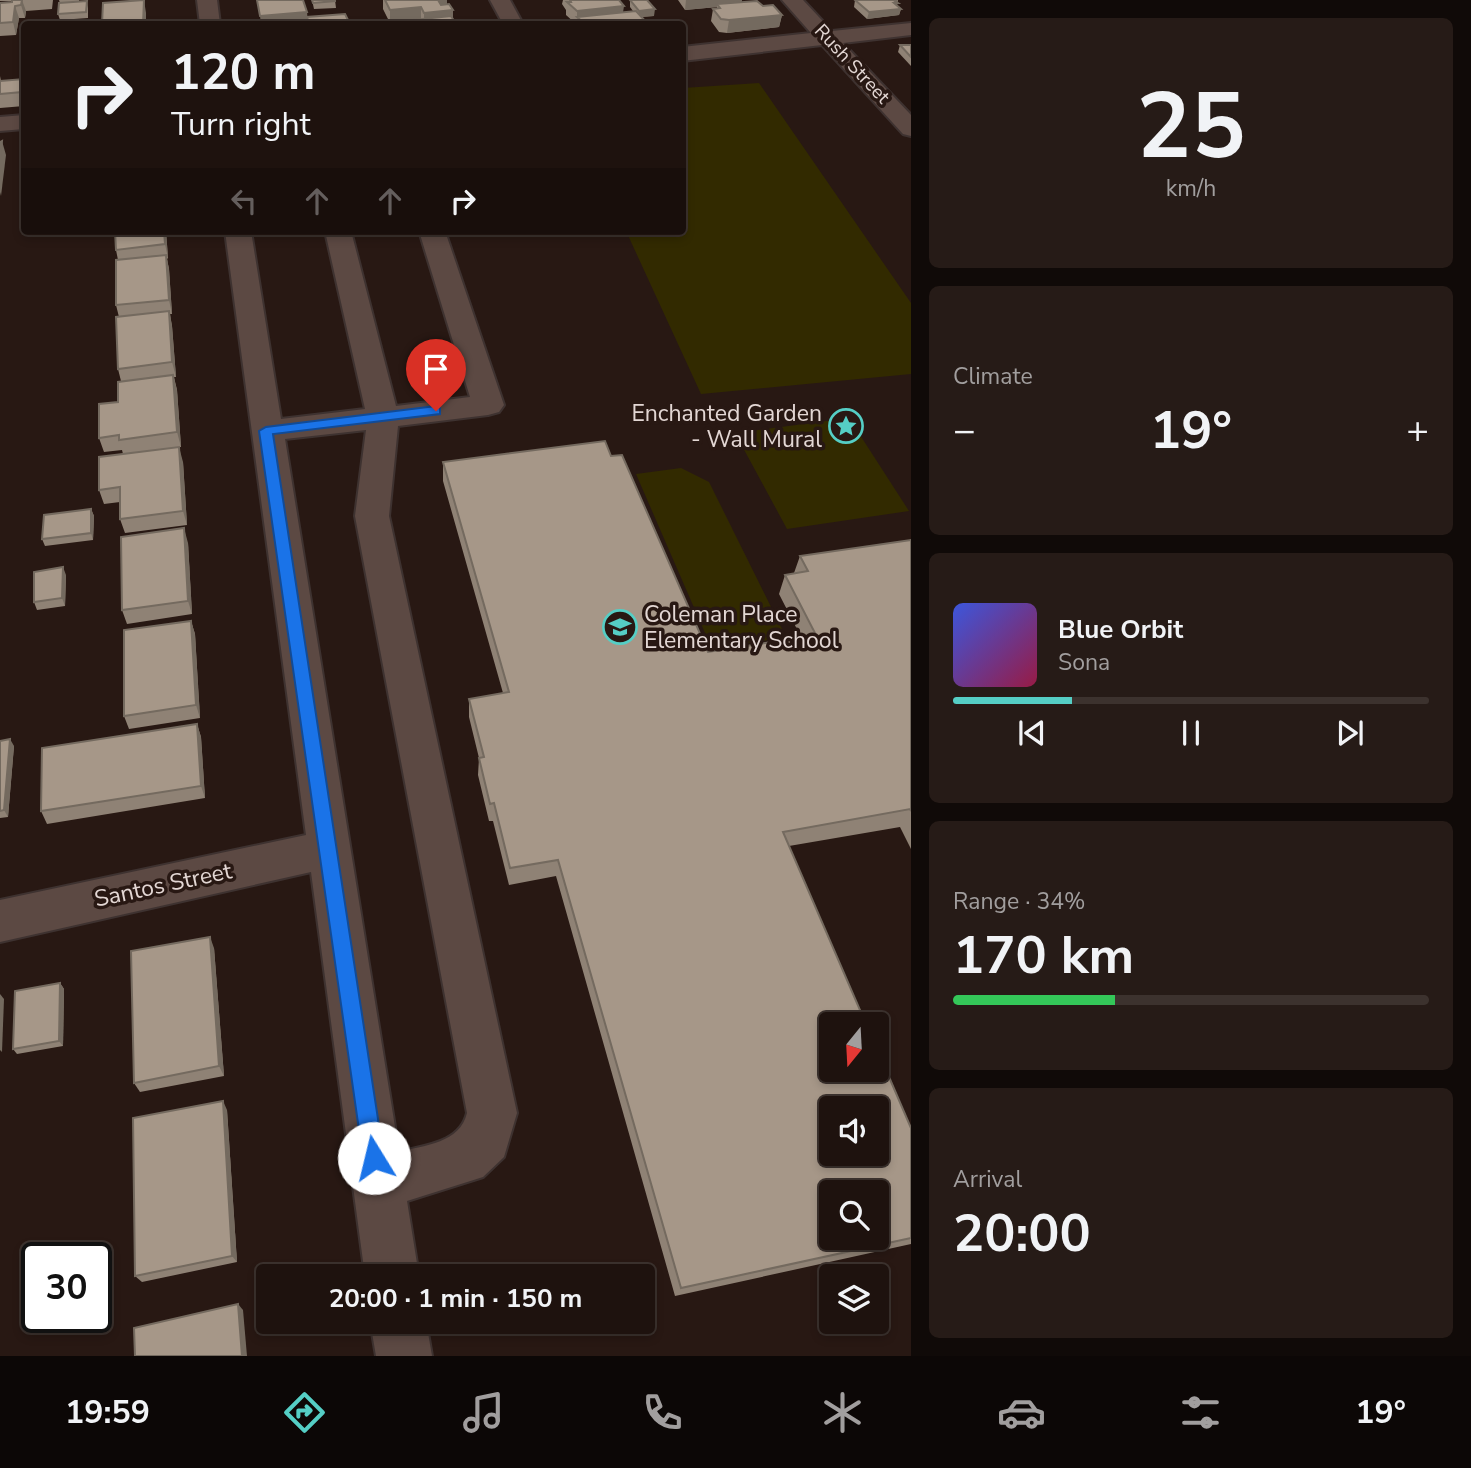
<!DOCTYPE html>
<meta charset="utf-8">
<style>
:root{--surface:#1e120e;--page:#261b17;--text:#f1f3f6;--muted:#a19e9e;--line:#3c322e;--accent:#55cec5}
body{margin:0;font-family:"Nunito Sans",sans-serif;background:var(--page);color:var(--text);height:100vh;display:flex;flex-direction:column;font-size:26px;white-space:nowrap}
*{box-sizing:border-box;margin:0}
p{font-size:23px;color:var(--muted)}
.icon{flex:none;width:38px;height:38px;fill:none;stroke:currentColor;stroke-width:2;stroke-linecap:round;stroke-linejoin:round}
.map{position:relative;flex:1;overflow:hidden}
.panel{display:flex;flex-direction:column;gap:18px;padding:18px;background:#100a08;width:560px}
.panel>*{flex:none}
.guide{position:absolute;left:21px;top:21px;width:665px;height:214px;border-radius:7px;box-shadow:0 4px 10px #0003,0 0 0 2px var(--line);background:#1e120e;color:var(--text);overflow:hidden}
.needle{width:46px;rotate:198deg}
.buttons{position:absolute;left:819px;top:1012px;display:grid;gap:14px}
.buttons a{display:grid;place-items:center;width:70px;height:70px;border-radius:7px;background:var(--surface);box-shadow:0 4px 10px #0003,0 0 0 2px var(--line);font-size:35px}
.speed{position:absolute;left:21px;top:1242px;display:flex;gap:14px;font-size:35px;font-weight:700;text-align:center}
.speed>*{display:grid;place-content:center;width:91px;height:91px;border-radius:50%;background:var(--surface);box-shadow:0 4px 10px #0003,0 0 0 2px var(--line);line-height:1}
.speed .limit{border:4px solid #111;border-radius:10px;background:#fff;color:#111}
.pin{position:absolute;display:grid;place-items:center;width:60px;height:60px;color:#fff;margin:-72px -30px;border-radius:50% 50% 50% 0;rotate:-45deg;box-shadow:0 0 7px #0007}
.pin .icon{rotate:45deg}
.me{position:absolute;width:77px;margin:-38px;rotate:351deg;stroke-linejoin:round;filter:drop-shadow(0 0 5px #0008)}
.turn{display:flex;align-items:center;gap:24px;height:147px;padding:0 35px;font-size:32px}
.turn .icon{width:91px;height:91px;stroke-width:2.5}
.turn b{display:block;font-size:49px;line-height:60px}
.lanes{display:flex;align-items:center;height:66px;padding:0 35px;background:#0003;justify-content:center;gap:35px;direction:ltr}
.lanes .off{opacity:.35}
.big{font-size:52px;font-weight:700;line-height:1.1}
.panel .card{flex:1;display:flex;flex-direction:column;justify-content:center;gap:10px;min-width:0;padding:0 24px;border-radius:10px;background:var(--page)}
.panel .dial{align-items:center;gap:0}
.dial b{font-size:91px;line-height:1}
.song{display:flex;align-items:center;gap:21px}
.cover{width:84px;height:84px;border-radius:10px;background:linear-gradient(135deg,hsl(230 70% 55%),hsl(340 70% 35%))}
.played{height:7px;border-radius:4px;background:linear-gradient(90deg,var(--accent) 25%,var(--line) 25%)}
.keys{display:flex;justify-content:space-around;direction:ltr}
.heat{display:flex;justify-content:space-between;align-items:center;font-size:38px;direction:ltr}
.charge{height:10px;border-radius:5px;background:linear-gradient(90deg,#34c759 34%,var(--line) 0)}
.trip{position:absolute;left:256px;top:1264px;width:399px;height:70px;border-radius:7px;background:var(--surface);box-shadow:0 4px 10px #0003,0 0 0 2px var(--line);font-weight:700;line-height:70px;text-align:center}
.tab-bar{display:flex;height:112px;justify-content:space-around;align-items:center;background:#0c0706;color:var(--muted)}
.tab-bar .icon{width:49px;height:49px}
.tab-bar .selected{color:var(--accent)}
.tab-bar b{font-size:32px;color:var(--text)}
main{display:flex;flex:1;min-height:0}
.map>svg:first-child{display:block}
.green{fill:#322a00}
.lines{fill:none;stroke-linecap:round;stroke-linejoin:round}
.minor-casing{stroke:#3e3230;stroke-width:4}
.minor{fill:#5c4943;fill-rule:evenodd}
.wall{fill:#8f8275}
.shaded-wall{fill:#746a5f}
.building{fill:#a69788;stroke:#746a5f;stroke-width:2;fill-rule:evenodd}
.route{fill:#1a73e8;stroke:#114b97;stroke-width:2}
.labels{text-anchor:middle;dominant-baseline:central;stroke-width:7;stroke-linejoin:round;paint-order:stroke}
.far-street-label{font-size:19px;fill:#e3d7d4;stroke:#281813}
.poi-label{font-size:23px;fill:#e3d7d4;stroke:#281813;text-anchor:end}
.street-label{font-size:23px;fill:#e3d7d4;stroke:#281813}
</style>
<main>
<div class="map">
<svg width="911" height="1356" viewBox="0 0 911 1356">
<rect width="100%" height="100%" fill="#281813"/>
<!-- green -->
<g class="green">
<polygon points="759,83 911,303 911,374 701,394 626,231 682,231 683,88"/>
<polygon points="849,418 909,511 787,529 735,433"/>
<polygon points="681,468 709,482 786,637 712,649 636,474"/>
</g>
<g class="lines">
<!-- minor casing -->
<g class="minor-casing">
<g id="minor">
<polygon points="197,0 217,0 220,24 200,24"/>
<polygon points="490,0 510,0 523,24 503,24"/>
<polygon points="782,0 803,0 832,31 911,23 911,35 843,43 911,115 911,136 903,134 822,45 682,61 682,47 811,33"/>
<polygon points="24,115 24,129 0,131 0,117"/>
<path d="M225,231H251L281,419L365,409L325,231H351L396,406L470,397L419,231H445L504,405L499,412L488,415L398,426L389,516L517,1113L504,1157L483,1177L407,1201L419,1276H365L311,872L0,942V900L306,835ZM366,430L355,516L467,1113C460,1143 425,1145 399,1152L285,439Z"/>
<polygon points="370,1321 426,1321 432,1356 376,1356"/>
</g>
</g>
<!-- minor -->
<use href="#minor" class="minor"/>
</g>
<!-- wall -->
<g class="wall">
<polygon points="0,0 53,0 52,9 26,11 25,18 19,18 16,35 0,36 0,3 12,2 12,1 0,1"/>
<polygon points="59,0 79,0 79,2 87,1 88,8 88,18 60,20 58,14 60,3"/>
<polygon points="312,0 335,0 336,8 314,9"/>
<polygon points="383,0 447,0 447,4 453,10 453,19 456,24 394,24 394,23 390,23 383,9"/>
<polygon points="563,0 619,0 623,12 633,11 630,7 630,0 654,16 641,17 648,24 576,24 566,15 566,10 562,4"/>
<polygon points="678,0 742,0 741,2 763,6 782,15 779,27 727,33 719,32 711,21 713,9 717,8 717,7 685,10"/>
<polygon points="855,0 898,0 897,6 901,9 899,15 867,19 854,7"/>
<polygon points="900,45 911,45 911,66 898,52"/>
<polygon points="0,76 1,81 24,79 24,106 0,108"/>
<polygon points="115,231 166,231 168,258 167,259 169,269 172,314 170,314 172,326 176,377 174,377 177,390 181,447 123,454 122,450 104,452 99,438 118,402 121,381 118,369 119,317 116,305 118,260 116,250"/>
<polygon points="611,456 708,652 801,637 779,594 785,575 794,573 800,556 911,540 911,849 900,827 789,846 911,1128 911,1244 675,1296 556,876 509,885 493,821 489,821 478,775 479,758 469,717 469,699 503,693 443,481 443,462"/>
<polygon points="183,462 187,525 125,533 120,519 120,502 104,504 99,490"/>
<polygon points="91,509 94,516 93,540 45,546 42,539"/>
<polygon points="188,543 192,614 127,624 122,610"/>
<polygon points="66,575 65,606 37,610 34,602"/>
<polygon points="191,621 195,634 200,718 129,729 124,716"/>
<polygon points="197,724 201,737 205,798 47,824 41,811"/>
<polygon points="0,741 14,746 8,817 0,818"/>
<polygon points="214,948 224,1076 140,1092 134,1083"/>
<polygon points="60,983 64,989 63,1046 17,1054 13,1049"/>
<polygon points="227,1110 237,1262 142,1282 135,1276"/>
</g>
<!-- shaded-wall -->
<g class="shaded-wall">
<polygon points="22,0 26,11 25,18 21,5"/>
<polygon points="144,0 146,13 146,24 143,24"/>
<polygon points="438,0 447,0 447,11 453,10 453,23 424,24 424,13"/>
<polygon points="686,0 742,0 741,5 717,4 717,7 685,10"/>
<polygon points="15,6 19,18 16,35 13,22"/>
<polygon points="624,6 622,19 577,17 577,11"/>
<polygon points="421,7 421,20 390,23 390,10"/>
<polygon points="655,9 654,16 638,17 639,11"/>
<polygon points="901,9 899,15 867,19 869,12"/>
<polygon points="307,12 308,24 261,24 260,16"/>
<polygon points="782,15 779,27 727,33 729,20"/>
<polygon points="349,22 349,24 334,24"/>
<polygon points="24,79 24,100 22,92"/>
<polygon points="2,141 6,155 1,196 0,192 0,157"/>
<polygon points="164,231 166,231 168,258 165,244"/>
<polygon points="166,255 169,269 172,314 169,300"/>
<polygon points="169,311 172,326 176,377 172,362"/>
<polygon points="173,375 177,390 181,447 177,432"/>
<polygon points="179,447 183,462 187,525 183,511"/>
<polygon points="91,509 94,516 93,540 91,533"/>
<polygon points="184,528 188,543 192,614 188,601"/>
<polygon points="63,567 66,575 65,606 62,598"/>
<polygon points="191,621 195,634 200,718 196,705"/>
<polygon points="197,724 201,737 205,798 201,786"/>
<polygon points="10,739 14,746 8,817 4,810"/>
<polygon points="210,937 214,948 224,1076 219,1066"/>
<polygon points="60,983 64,989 63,1046 59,1041"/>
<polygon points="0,994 4,999 2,1052 0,1050"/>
<polygon points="223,1101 227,1110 237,1262 232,1256"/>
<polygon points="238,1304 243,1310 247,1356 242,1356"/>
</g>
<!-- building -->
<g class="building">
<polygon points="12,0 22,0 21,5 15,6 13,22 0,23 0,3 12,2"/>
<polygon points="144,0 143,24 102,24 103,3"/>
<polygon points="257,0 303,0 307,12 260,16"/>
<polygon points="312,0 335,0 335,1 313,3"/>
<polygon points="385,0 440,0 438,0 441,5 449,4 453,10 424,13 421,7 390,10"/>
<polygon points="570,0 619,0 624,6 577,11 567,2 571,2"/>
<polygon points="630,0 647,0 655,9 639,11"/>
<polygon points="855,0 897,0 895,1 898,3 894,3 901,9 869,12"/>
<polygon points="87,1 86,12 58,14 59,3"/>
<polygon points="757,1 763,6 773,5 782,15 729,20 721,19 713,9 720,8 717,4"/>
<polygon points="636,11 648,24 585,24 577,17"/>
<polygon points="345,14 349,22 334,24 309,24 307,17"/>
<polygon points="451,16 456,24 396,24 394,22"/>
<polygon points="900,45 911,45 911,57"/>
<polygon points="24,79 22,92 0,94 0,81"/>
<polygon points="2,141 0,157 0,142"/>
<polygon points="115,231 164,231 165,244 116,250"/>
<polygon points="166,255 169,300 116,305 116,260"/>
<polygon points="169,311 172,362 118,369 116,317"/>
<polygon points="173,375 177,432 119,440 119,435 99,438 99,404 118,402 118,382"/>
<path d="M605,441L611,456L622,455L708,652L816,635L785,575L808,571L800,556L911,540V811L910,809L783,832L866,1024H831V1069H877V1049L911,1128V1238L681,1288L558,860L510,868L494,803L490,804L479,758L484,757L469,699L509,692L443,462ZM831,1108H877V1153H831ZM831,1192H877V1237H831Z"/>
<polygon points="179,447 183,511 120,519 120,487 99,490 99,457"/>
<polygon points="91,509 91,533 42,539 44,515"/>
<polygon points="184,528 188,601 122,610 121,537"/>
<polygon points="63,567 62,598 34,602 34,572"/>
<polygon points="191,621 196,705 124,716 124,630"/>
<polygon points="197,724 201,786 41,811 42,748"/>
<polygon points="10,739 4,810 0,811 0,741"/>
<polygon points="210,937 219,1066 134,1083 131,951"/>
<polygon points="60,983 59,1041 13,1049 15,991"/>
<polygon points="223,1101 232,1256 135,1276 133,1118"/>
<polygon points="238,1304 242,1356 135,1356 134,1328"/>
</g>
<!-- route -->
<polygon class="route" points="436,406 440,408 440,414 273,434 384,1158 381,1165 374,1168 366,1165 363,1158 259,431 266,427"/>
<!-- icons -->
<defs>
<g id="sight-ring" transform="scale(1.75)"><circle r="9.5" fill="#281813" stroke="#55cec5" stroke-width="1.5"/><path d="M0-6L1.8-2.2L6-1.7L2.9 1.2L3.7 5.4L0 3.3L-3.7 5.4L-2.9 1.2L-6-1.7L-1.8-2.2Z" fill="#55cec5"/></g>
<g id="school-ring" transform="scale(1.75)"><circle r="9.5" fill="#281813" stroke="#55cec5" stroke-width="1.5"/><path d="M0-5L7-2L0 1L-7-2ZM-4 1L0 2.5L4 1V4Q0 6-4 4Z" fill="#55cec5"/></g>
</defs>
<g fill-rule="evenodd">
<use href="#sight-ring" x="846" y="426"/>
<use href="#school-ring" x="620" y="627"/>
</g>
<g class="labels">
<!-- far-street labels -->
<g class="far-street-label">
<text transform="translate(852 64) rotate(47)">Rush Street</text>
</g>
<!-- poi labels -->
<g class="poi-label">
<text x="822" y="413">Enchanted Garden<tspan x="822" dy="26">- Wall Mural</tspan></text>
<text x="644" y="614" text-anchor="start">Coleman Place<tspan x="644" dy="26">Elementary School</tspan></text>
</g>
<!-- street labels -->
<g class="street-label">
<text transform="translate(163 885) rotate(-12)">Santos Street</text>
</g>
</g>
</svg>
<div class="buttons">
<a><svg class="needle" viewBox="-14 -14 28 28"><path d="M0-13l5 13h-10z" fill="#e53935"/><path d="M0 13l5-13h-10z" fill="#a19e9e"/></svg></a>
<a><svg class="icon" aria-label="sound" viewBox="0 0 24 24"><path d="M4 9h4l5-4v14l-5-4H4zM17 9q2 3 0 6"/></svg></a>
<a><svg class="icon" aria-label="search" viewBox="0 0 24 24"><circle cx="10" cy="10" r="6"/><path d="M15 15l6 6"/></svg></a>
<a><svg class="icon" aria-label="layers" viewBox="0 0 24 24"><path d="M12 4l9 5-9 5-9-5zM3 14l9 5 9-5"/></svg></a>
</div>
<div class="speed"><div class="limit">30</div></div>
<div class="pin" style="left:436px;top:411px;background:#d93025"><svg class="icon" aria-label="arrive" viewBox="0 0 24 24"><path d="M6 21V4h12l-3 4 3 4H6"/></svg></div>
<svg class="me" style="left:374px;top:1158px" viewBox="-20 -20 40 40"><circle r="19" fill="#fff"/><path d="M0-13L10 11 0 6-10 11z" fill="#1a73e8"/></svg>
<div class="trip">20:00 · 1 min · 150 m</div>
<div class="guide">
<div class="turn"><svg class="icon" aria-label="right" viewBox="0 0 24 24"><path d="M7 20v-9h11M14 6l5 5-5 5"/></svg><div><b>120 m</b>Turn right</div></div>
<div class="lanes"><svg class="icon off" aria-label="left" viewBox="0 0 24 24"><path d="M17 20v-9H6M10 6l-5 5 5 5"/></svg><svg class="icon off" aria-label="ahead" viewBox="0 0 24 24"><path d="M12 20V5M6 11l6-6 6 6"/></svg><svg class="icon off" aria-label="ahead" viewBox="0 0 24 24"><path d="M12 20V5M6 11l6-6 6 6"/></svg><svg class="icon" aria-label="right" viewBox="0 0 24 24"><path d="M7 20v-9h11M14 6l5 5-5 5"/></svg></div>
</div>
</div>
<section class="panel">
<div class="card dial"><b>25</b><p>km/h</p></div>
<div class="card"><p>Climate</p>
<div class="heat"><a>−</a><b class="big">19°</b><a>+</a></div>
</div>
<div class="card">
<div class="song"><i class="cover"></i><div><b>Blue Orbit</b><p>Sona</p></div></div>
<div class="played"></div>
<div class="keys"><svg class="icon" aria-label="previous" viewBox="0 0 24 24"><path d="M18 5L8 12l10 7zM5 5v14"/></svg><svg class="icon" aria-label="pause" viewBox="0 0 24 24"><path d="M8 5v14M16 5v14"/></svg><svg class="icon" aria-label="next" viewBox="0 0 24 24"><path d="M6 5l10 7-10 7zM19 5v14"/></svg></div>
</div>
<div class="card"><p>Range · 34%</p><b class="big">170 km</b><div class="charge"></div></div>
<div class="card"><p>Arrival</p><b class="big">20:00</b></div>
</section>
</main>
<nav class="tab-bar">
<b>19:59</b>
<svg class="icon selected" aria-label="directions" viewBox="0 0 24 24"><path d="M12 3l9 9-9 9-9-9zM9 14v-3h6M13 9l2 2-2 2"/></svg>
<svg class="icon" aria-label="music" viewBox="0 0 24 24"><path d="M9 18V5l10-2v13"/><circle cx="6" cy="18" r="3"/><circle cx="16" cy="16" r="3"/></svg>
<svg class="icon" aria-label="phone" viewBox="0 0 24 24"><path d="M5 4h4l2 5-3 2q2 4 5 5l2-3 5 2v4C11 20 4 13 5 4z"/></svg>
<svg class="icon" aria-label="climate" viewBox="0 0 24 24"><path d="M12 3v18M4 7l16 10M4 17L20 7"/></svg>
<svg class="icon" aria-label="car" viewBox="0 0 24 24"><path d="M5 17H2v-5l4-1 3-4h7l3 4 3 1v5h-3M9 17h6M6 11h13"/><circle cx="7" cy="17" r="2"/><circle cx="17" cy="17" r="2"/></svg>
<svg class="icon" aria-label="filters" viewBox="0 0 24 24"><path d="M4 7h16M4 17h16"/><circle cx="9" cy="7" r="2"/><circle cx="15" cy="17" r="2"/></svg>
<b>19°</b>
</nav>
